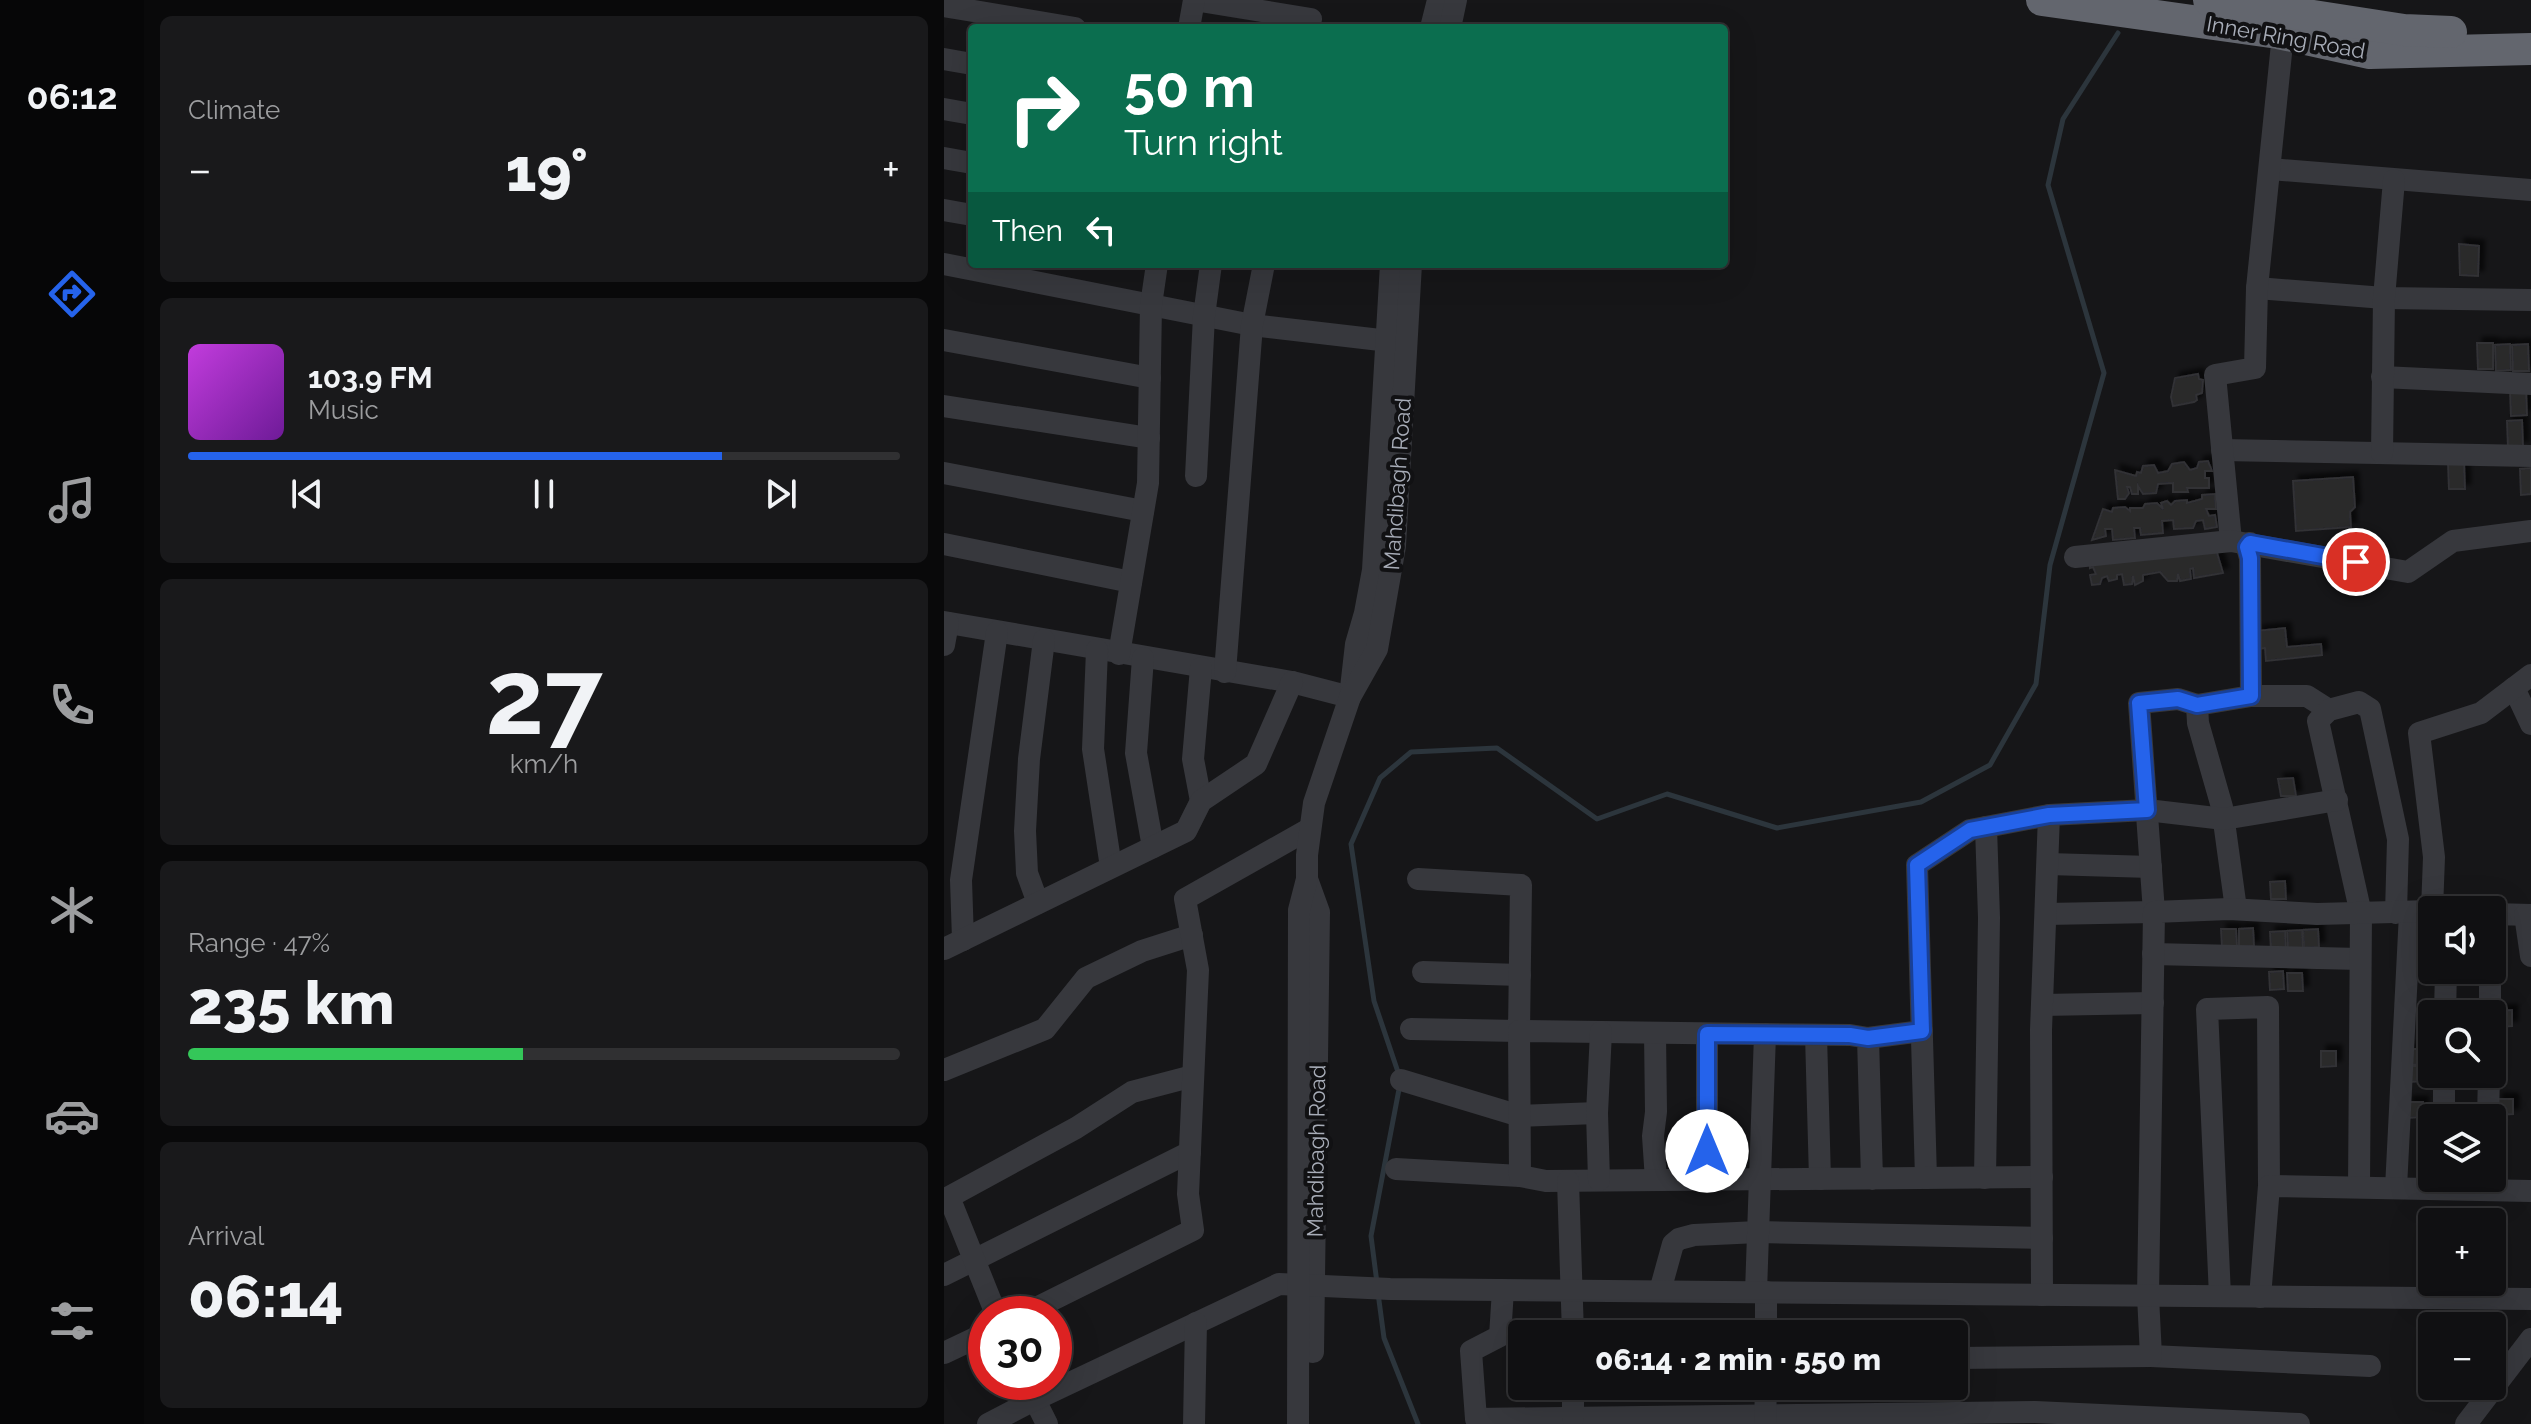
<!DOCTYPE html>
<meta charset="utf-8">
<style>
:root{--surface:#101012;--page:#19191b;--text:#f1f3f6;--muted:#9c9d9f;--line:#303032;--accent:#2563eb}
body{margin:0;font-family:Raleway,sans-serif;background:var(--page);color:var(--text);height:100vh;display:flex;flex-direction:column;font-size:30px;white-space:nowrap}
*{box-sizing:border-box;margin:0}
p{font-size:26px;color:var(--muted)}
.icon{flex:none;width:44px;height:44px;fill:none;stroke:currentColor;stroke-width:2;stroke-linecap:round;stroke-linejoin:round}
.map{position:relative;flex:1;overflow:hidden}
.panel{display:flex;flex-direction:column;gap:16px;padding:16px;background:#09090a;width:800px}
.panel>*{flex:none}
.hud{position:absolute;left:24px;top:24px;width:760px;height:244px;border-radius:8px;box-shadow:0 8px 32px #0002,0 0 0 2px var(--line);background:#0b6e4f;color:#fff;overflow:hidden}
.buttons{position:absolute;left:1474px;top:896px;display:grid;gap:16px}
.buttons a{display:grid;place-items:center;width:88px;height:88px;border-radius:8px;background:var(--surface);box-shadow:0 8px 32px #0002,0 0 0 2px var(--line);font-size:40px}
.speed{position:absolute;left:24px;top:1296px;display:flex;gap:16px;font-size:40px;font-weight:700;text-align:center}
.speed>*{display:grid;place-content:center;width:104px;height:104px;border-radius:50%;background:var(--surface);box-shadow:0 8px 32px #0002,0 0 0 2px var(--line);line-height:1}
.speed .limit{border:12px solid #d22;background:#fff;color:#111}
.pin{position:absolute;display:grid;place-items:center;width:68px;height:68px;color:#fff;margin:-34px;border:4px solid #fff;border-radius:50%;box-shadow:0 2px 8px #0007}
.me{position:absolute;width:88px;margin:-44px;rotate:0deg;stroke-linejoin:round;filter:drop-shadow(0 0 6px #0008)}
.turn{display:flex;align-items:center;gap:28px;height:168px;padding:0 24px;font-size:36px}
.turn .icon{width:104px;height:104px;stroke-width:2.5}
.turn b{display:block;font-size:56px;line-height:68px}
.then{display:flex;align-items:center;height:76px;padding:0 24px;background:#0003;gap:16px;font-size:30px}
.big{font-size:60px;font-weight:800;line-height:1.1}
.panel .widget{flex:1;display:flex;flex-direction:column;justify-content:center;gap:12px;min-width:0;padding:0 28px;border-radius:12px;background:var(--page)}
.panel .dial{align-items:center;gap:0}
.dial b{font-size:104px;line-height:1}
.song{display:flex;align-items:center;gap:24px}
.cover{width:96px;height:96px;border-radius:12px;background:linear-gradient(135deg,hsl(290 70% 55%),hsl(280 70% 35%))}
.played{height:8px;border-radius:4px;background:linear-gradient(90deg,var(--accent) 75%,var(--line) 75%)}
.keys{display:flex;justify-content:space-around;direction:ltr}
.heat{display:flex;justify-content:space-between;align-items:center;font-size:44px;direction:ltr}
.charge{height:12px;border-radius:6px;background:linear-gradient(90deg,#34c759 47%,var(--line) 0)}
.trip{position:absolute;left:564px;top:1320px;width:460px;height:80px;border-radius:8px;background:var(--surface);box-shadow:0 8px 32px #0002,0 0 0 2px var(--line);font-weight:800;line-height:80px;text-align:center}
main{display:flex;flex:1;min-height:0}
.dock{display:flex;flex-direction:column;width:144px;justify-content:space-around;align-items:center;background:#060607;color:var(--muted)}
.dock .icon{width:56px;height:56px}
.dock .active{color:var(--accent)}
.dock b{font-size:36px;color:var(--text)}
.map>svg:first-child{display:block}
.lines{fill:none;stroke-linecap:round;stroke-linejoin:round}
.stream{stroke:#2c353c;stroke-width:5}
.building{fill:#29292c;stroke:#303034;stroke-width:2;filter:url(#shadow)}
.minor{stroke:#37383d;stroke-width:22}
.highway{stroke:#63666e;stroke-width:32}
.route-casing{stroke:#184099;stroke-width:20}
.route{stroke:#2563eb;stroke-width:14}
.labels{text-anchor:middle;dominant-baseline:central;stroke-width:8;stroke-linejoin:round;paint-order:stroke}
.street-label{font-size:22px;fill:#a8adb8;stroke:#111113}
</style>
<main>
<nav class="dock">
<b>06:12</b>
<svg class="icon active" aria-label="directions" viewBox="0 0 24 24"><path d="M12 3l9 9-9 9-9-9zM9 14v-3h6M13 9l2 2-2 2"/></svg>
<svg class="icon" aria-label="music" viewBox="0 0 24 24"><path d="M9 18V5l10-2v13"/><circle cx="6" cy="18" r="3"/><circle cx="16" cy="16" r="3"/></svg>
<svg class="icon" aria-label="phone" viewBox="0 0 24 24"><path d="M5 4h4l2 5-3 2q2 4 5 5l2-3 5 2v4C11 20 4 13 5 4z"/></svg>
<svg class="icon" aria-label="climate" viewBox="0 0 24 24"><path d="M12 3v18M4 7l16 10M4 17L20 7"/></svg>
<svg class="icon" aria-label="car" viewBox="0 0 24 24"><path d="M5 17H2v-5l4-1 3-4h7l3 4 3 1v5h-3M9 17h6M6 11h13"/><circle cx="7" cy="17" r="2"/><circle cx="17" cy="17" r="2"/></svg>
<svg class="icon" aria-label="filters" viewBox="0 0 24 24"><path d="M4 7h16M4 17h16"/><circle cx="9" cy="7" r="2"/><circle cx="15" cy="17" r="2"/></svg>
</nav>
<section class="panel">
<div class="widget"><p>Climate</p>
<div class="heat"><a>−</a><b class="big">19°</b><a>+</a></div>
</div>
<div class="widget">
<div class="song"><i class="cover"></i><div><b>103.9 FM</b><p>Music</p></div></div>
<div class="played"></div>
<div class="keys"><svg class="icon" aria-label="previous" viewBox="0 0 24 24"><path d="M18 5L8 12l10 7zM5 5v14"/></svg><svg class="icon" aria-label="pause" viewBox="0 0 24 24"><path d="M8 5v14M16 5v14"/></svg><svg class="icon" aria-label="next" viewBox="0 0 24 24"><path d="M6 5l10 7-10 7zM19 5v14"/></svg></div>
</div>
<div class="widget dial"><b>27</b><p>km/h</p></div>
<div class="widget"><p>Range · 47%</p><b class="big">235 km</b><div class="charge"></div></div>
<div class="widget"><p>Arrival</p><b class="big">06:14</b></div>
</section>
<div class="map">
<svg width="1587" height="1424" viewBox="0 0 1587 1424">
<defs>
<filter id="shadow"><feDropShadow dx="5.5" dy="-5.5" stdDeviation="2" flood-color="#0009"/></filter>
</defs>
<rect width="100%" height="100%" fill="#161618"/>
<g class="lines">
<!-- stream -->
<g class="stream">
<polyline points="455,1075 430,1001 407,844 436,778 467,752 553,748 653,819 723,794 833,828 977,802 1046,765 1092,684 1106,565 1160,373 1104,185 1119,119 1174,33"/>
<polyline points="433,1283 427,1236 456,1084"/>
<polyline points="434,1293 440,1338 474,1424"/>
</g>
</g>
<!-- building -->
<g class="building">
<polygon points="1515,244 1535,246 1534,276 1516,275"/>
<polygon points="1533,343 1549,343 1549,369 1534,369"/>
<polygon points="1566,344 1567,370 1552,371 1551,345"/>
<polygon points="1584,344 1585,371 1569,371 1568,345"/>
<polygon points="1254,374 1255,379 1259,380 1258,393 1252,395 1253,400 1250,402 1229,406 1227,397 1231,378"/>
<polygon points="1582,389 1583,415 1567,416 1566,390"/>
<polygon points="1578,420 1579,446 1564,447 1563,421"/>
<polygon points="1264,461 1268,471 1261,471 1261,478 1265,478 1265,488 1243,488 1244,492 1229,492 1229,483 1214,484 1212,493 1199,494 1194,486 1194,494 1188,494 1186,487 1183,487 1185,493 1181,499 1174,499 1171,470 1192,476 1193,472 1197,473 1199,466 1210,465 1214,473 1224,471 1228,464 1240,462 1246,470 1253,468 1255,462"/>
<polygon points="1504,463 1520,463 1521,489 1505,489"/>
<polygon points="1587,468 1587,494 1577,495 1576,469"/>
<polygon points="1409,477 1411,507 1406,512 1407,527 1352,531 1349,481"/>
<polygon points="1271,494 1272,509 1262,509 1265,516 1271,515 1273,527 1261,529 1259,520 1252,521 1249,528 1230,529 1229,520 1218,521 1219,533 1197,535 1196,528 1190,528 1191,538 1169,540 1168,529 1161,529 1162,536 1148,540 1159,509 1168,512 1169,508 1181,507 1186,511 1186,508 1199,508 1201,504 1213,503 1219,509 1217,503 1223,501 1227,505 1231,501 1243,500 1243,503 1258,499 1258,495"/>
<polygon points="1271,546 1279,573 1250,578 1249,568 1246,569 1247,579 1236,581 1234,574 1233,581 1224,581 1216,572 1199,575 1199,581 1191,585 1189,576 1188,584 1180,585 1178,574 1173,575 1173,579 1165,581 1163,576 1158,578 1156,584 1148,585 1146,575 1152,574 1149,567 1146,568 1146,561"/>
<polygon points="1341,628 1343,647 1377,644 1378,655 1322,661 1321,648 1314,649 1313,631"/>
<polygon points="1349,778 1352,796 1337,796 1334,779"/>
<polygon points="1341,881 1342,899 1327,899 1326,882"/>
<polygon points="1309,928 1310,946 1295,947 1295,929"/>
<polygon points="1277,929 1292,929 1293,946 1278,947"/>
<polygon points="1374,929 1375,947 1360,948 1359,930"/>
<polygon points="1358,930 1359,948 1344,949 1343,931"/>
<polygon points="1341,931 1342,949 1327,950 1326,932"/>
<polygon points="1339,971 1340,989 1326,990 1325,972"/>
<polygon points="1343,973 1358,973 1359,991 1344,991"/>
<polygon points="1568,1010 1568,1026 1553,1027 1552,1011"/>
<polygon points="1466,1049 1482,1049 1481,1064 1467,1065"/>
<polygon points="1377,1051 1392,1051 1392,1066 1377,1067"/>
<polygon points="1465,1066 1481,1066 1481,1081 1466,1082"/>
<polygon points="1553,1099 1569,1099 1569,1114 1554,1115"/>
<polygon points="1463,1102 1479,1102 1478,1117 1464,1118"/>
</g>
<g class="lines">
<!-- minor -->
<g class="minor">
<polyline points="250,0 367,19"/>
<polyline points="0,6 131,28"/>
<polyline points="245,28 250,0"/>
<polyline points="487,28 494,0"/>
<polyline points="506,28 512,0"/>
<polyline points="0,59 28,64"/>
<polyline points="0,109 28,114"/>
<polyline points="0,158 28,163"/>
<polyline points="1326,169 1587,190"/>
<polyline points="0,210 28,215"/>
<polyline points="0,264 308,325 462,343"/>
<polyline points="1313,288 1440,298 1587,300"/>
<polyline points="0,340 206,378"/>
<polyline points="1438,377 1587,384"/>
<polyline points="0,406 205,438"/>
<polyline points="1278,450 1587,456"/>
<polyline points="1438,453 1440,298 1450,180"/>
<polyline points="0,473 199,511"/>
<polyline points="252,476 260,316 267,264"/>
<polyline points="1287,541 1271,375 1311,368 1313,288 1339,34"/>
<polyline points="1306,543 1303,547 1306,558 1307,696"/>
<polyline points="0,544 187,582"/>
<polyline points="1131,557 1287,541 1464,572 1509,541 1587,531"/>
<polyline points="0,622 348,682 406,697"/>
<polyline points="0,645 4,623"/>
<polyline points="153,650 149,749 167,867"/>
<polyline points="175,654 204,483 207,305 213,264"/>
<polyline points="199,658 192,753 209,847"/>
<polyline points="281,672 308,325 320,264"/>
<polyline points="407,688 412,644 421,613 429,570 447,264"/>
<polyline points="1570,688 1587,724"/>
<polyline points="1253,705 1254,723 1278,807 1292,909"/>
<polyline points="257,801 249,759 257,668"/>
<polyline points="1104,864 1207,867"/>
<polyline points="363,879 375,912 369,1352"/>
<polyline points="94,903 83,873 81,831 85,759 100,640"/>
<polyline points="1488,910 1490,857 1475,733 1537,713 1587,675"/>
<polyline points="1102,914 1210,912 1195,703 1234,699 1253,705 1307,696 1363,696 1385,710"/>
<polyline points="1548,914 1587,915"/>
<polyline points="1581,915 1587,956"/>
<polyline points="19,940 17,880 53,632"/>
<polyline points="0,949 242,831 257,801 312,764 348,682"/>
<polyline points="1209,954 1416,959"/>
<polyline points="479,972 576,975"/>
<polyline points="1098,1005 1209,1003"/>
<polyline points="1501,1014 1502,970"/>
<polyline points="1546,1014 1546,970"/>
<polyline points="467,1029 575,1031 577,885 474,879"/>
<polyline points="711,1033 712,1112 709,1136 712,1180"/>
<polyline points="763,1034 763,1180"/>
<polyline points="872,1035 876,1179"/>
<polyline points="924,1038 978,1031"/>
<polyline points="0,1070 101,1029 142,978 198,951 248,935"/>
<polyline points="457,1080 576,1116 653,1113"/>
<polyline points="1500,1118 1500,1074"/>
<polyline points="1544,1118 1545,1074"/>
<polyline points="452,1169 576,1176"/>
<polyline points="982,1178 973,865 1026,830 1105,815"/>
<polyline points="1041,1178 1045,918 1042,827"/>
<polyline points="928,1179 924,1038 906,1035 575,1031 576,1176 602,1181 1098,1177"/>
<polyline points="655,1180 653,1113 657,1032"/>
<polyline points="624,1181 629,1334"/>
<polyline points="1415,1187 1417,914 1374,721 1385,710 1415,702 1426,709 1454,839 1452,913"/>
<polyline points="1452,1188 1466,913"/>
<polyline points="0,1275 246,1152"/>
<polyline points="559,1290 556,1336 527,1351 532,1419 1091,1412 1355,1424"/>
<polyline points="716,1291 729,1244 735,1239 750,1235 814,1232 1098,1238"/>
<polyline points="812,1292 821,1034"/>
<polyline points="822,1292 822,1334"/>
<polyline points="1098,1295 1097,1030 1105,815 1203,810 1280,819 1393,800"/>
<polyline points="1276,1296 1263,1009 1324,1007 1325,1186"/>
<polyline points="1316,1297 1325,1186 1587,1191"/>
<polyline points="52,1314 5,1197 132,1128 188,1092 249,1076"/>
<polyline points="80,1314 249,1230 244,1194 254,970 241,899 365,829"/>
<polyline points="0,1353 42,1333"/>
<polyline points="1207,1356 1426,1366"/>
<polyline points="1010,1358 1207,1356 1204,1296 1210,912 1285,909 1373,914 1488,911"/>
<polyline points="82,1382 103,1424"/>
<polyline points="629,1386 629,1418"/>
<polyline points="44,1424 90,1400 335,1284 446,1289 1587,1299"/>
<polyline points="250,1424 252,1323"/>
<polyline points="354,1424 355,910 363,879 363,855 370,803 406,697 433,649 451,546 467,264"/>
<polyline points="821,1424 822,1386"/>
<polyline points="1522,1424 1587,1339"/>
</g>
<!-- highway -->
<g class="highway">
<polyline points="1098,0 1334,33 1426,53 1587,49"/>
<polyline points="1265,0 1460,30 1507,32"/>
</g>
</g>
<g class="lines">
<!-- route casing -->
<g class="route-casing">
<polyline id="route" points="763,1151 763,1034 906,1035 924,1038 978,1031 973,865 1026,830 1105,815 1203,810 1195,703 1234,699 1253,705 1307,696 1306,558 1303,547 1306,543 1412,562"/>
</g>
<!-- route -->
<use href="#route" class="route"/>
</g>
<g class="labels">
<!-- street labels -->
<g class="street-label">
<text transform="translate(1342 37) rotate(10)">Inner Ring Road</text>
<text transform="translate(453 484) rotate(-86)">Mahdibagh Road</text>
<text transform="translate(372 1151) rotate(-89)">Mahdibagh Road</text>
</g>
</g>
</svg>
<div class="buttons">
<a><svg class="icon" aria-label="sound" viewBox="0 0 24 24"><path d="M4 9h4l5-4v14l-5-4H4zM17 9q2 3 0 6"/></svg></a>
<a><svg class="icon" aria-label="search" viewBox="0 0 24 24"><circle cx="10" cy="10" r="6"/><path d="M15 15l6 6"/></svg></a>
<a><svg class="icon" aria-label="layers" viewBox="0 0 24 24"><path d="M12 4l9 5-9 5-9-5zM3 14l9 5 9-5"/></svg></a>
<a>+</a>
<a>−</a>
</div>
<div class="speed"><div class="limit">30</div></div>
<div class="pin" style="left:1412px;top:562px;background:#d93025"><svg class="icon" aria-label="arrive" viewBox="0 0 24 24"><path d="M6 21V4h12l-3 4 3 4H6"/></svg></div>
<svg class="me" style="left:763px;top:1151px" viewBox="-20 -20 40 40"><circle r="19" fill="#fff"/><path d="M0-13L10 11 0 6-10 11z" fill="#2563eb"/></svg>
<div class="trip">06:14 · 2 min · 550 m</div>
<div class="hud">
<div class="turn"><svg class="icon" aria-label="right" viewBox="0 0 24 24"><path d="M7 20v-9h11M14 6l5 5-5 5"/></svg><div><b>50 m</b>Turn right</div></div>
<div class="then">Then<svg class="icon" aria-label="left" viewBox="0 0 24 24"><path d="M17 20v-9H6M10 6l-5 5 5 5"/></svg></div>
</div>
</div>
</main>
